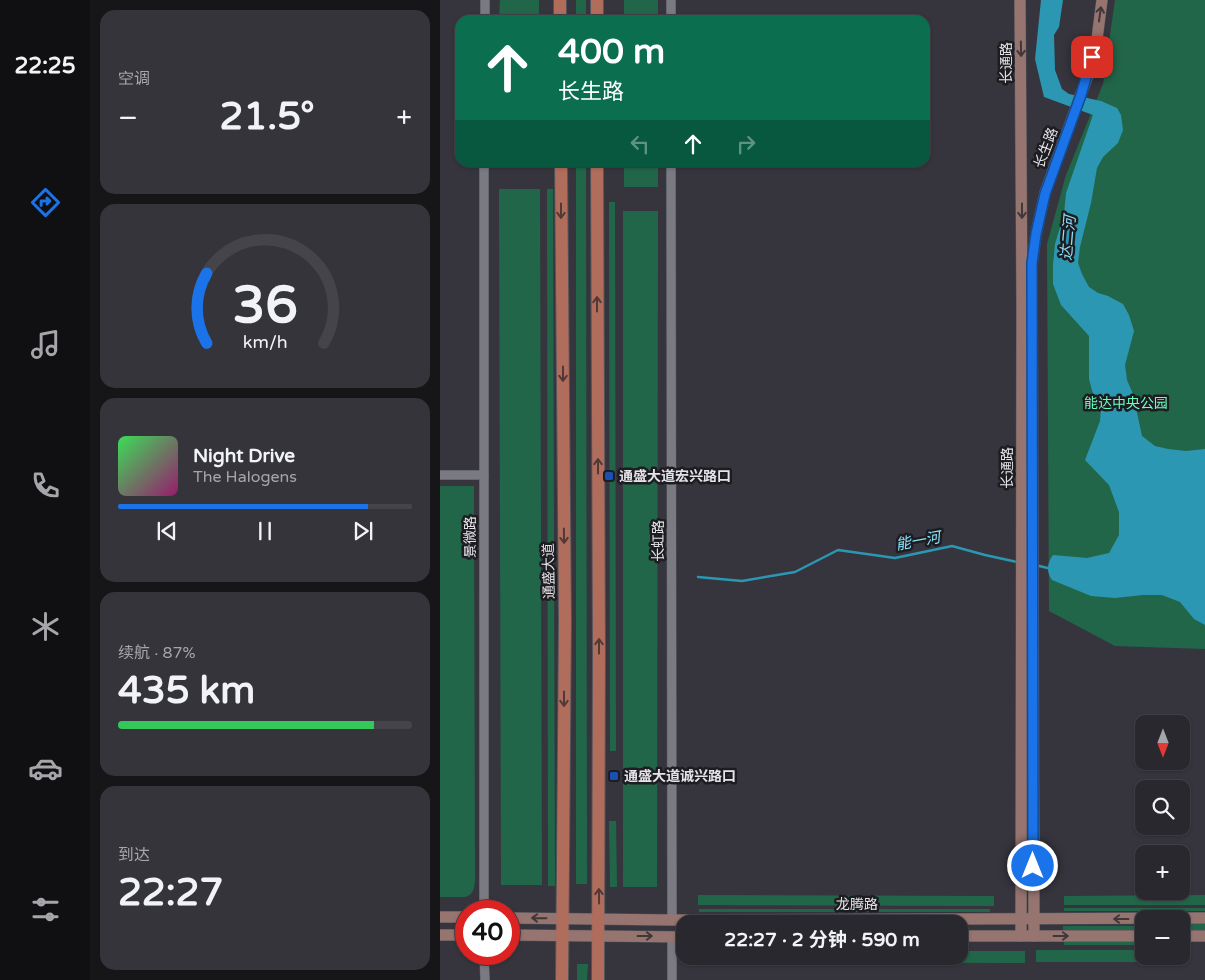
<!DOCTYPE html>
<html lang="zh">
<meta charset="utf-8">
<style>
:root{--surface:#28282e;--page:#34343a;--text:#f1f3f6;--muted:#a5a6aa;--line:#44444a;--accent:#1a73e8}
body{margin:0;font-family:"Varela Round","Noto Sans SC",sans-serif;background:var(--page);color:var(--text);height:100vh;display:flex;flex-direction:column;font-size:19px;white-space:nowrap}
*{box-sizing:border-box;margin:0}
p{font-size:16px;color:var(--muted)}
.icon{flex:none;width:28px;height:28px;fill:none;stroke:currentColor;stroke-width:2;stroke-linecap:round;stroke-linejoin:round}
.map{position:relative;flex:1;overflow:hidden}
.drawer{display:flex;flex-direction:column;gap:10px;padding:10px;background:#161619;width:350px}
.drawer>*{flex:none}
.banner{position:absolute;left:15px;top:15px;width:475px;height:152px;border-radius:15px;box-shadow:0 1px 4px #0004,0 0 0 1px var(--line);background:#0b6e4f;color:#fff;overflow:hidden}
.needle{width:32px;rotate:180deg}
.buttons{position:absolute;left:695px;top:715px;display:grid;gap:10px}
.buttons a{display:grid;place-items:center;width:55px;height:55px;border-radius:10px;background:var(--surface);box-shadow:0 1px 4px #0004,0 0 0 1px var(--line);font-size:25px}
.speed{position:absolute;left:15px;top:900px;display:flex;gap:10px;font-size:25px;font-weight:700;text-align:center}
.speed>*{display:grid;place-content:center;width:65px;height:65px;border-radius:50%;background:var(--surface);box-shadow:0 1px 4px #0004,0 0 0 1px var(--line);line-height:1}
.speed .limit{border:8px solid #d22;background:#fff;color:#111}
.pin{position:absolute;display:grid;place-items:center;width:42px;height:42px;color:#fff;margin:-21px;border-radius:10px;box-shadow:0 2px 8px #0006}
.me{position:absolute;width:55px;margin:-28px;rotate:0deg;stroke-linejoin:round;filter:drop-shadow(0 0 4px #0008)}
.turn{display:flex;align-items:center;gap:18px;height:105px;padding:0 20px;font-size:22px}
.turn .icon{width:65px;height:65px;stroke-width:2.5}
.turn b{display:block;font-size:35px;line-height:42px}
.lanes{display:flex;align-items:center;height:48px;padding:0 20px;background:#0003;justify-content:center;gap:25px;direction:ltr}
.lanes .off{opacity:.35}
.big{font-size:38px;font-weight:700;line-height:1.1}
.drawer .tile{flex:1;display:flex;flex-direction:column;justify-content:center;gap:8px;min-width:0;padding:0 18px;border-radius:15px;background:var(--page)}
.drawer .dial{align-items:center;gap:0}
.dial svg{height:130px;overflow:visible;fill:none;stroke:var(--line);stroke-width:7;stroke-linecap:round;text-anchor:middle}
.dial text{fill:var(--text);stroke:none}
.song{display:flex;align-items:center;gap:15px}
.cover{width:60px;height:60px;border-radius:8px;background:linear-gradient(135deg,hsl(130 70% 55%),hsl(320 70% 35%))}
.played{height:5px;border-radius:2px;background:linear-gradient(90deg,var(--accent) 85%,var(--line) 85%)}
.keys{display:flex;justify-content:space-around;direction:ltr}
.heat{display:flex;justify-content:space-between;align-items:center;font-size:28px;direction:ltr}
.charge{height:8px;border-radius:4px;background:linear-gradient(90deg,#34c759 87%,var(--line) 0)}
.trip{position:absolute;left:236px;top:915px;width:292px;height:50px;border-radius:15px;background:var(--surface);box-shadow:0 1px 4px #0004,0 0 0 1px var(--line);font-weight:700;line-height:50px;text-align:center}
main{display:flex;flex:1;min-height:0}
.dock{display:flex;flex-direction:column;width:90px;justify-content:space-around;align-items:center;background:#101012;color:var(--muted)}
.dock .icon{width:35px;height:35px}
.dock .selected{color:var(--accent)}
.dock b{font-size:22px;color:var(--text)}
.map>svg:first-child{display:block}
.green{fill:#22664a}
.water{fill:#2c97b2}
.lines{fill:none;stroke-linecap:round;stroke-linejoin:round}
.stream{stroke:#2c97b2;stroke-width:2.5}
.street-casing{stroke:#54545b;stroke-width:10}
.secondary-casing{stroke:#54545b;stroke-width:12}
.primary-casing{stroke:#54545b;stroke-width:14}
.street{stroke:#7a7a83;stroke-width:9}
.secondary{stroke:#967470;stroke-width:11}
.primary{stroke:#b16d5c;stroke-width:12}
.oneway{stroke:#413739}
.oneway2{stroke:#513936}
.route-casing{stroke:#114b97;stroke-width:12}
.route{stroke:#1a73e8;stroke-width:9}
.transit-dot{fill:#1a4fb4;stroke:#1d1d21;stroke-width:2}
.labels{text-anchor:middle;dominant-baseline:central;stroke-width:5;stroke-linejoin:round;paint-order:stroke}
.street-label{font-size:14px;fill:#e3e3e9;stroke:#1d1d21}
.park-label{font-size:14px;fill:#6affc0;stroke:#1d1d21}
.poi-label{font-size:14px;font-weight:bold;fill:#e3e3e9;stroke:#1d1d21;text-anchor:start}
.water-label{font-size:15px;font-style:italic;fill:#89e3fd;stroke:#1d1d21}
</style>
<main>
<nav class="dock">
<b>22:25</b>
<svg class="icon selected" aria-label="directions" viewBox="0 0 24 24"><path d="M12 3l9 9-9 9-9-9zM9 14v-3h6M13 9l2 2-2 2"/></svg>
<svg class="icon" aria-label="music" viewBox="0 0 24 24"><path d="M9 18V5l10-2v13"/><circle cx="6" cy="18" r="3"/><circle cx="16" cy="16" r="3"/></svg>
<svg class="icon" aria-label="phone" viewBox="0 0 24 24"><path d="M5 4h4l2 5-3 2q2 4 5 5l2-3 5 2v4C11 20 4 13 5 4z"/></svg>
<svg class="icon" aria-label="climate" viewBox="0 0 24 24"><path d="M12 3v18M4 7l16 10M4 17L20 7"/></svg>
<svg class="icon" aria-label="car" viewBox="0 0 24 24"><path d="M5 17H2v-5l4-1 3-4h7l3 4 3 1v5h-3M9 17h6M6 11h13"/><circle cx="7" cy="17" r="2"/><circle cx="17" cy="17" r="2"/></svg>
<svg class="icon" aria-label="filters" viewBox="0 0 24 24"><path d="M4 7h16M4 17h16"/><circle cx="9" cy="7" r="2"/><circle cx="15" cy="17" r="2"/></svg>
</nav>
<section class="drawer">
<div class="tile"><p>空调</p>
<div class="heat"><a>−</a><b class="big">21.5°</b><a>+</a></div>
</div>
<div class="tile dial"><svg viewBox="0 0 100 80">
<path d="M14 69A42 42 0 1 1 86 69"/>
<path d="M14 69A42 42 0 0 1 14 26" stroke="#1a73e8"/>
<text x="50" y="56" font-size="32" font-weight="700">36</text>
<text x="50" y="72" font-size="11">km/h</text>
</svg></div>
<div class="tile">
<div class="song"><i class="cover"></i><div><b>Night Drive</b><p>The Halogens</p></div></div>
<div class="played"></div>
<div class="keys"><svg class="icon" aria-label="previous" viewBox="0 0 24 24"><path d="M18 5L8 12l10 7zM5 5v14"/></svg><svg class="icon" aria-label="pause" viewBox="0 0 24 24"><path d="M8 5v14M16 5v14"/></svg><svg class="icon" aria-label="next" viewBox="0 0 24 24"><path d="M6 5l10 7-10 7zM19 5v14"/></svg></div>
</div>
<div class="tile"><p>续航 · 87%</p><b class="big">435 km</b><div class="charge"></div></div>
<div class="tile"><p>到达</p><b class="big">22:27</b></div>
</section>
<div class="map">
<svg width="765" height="980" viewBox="0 0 765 980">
<rect width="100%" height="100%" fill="#36353e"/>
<!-- green -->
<g class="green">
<polygon points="60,0 99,0 99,20 59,20"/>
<rect x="136" y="0" width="10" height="20"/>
<rect x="184" y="0" width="34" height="20"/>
<polygon points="675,0 765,0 765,649 675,646 609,611 607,244 626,175 663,84"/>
<polygon points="136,163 146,163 147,884 136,884"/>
<rect x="184" y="163" width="34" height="24"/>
<polygon points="59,189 100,189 102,885 61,885"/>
<polygon points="107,189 113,189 115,886 108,886"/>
<polygon points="169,202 175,202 176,751 170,751"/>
<polygon points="183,211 218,211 217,887 183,887"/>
<path d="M0,486H34L35,881C34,889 33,895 25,897H0Z"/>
<polygon points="169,821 176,821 177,887 170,887"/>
<polygon points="258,895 554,896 554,906 258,905"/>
<polygon points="765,895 765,905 624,905 624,896"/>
<rect x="624" y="908" width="141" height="3"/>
<rect x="259" y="909" width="291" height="3"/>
<polygon points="765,921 765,931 741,931 741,923"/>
<polygon points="623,926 704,926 704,931 623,930"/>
<rect x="624" y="941" width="80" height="4"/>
<polygon points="596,950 704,950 704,956 718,956 718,962 596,962"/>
<polygon points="520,951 585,951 585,963 251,962 251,956 520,956"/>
<polygon points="137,964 148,964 147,980 137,980"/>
</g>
<!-- water -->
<path class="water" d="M601,0H623L619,27L614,35L615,70L622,89L629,94L661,101L677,108L681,115L683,130L678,143L663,157L657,168L651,203L640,247L638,263L642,274L649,287L658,293L668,296L683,304L689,315L694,331L685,365L687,380L693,394L702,436L715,446L728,449L746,451L765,449V625L754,619L740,602L722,595H703L675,598L651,596L612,580C606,572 607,563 613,555L647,558L669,553L679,535V512L669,485L645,460L660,421L661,407L653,394L649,379V336L621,305L613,284V265L615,244L624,214L626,193L653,115L604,97L595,59Z"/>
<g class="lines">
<!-- stream -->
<g class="stream">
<polyline points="595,565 612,569"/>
<polyline points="258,577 302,581 355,572 398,550 455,558 512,546 545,555 577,562"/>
</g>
<!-- street casing -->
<g class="street-casing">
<g id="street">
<polyline points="231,0 231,20"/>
<polyline points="45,20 45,0"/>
<polyline points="44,162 44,911"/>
<polyline points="231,162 232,920"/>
<polyline points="0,475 44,475"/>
<polyline points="232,937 232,980"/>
<polyline points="44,954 45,980"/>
</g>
</g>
<!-- secondary casing -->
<g class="secondary-casing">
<g id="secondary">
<polyline points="580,0 582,308 581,936"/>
<polyline points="0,917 26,917"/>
<polyline points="69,918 232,920 765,918"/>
<polyline points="0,935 26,935"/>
<polyline points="69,935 245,937"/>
<polyline points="520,936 704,936"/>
<polyline points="594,936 592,263 596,234 605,193 648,75 657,39 662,0"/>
<polyline points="741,936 765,936"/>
</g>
</g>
<!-- primary casing -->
<g class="primary-casing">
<g id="primary">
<polyline points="120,0 120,20"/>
<polyline points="157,0 157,20"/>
<polyline points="121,162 125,620 122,980"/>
<polyline points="157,162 159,652 158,980"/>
</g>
</g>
<!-- street -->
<use href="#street" class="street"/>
<!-- secondary -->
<use href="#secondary" class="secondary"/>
<!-- primary -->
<use href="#primary" class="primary"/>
</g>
<!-- one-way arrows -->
<defs><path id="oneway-shaft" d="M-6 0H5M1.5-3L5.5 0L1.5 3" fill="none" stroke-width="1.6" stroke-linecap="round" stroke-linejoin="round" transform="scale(1.25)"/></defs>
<g class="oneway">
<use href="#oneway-shaft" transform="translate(660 14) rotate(-82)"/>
<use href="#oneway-shaft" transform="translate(581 49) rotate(89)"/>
<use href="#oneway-shaft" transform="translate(582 211) rotate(90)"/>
<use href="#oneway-shaft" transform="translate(99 918) rotate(-179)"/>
<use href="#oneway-shaft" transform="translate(681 919) rotate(180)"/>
<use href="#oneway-shaft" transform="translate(205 936)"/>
<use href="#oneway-shaft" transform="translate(621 936)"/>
</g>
<g class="oneway2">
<use href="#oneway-shaft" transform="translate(121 211) rotate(90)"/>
<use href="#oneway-shaft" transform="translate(157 304) rotate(-90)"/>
<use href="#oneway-shaft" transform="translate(123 374) rotate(90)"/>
<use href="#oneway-shaft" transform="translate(158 466) rotate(-90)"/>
<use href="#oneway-shaft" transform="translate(124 536) rotate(89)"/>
<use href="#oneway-shaft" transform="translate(159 646) rotate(-90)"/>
<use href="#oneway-shaft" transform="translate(124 699) rotate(90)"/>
<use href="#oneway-shaft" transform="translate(159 896) rotate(-91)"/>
</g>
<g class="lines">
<!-- route casing -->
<g class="route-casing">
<polyline id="route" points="593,866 592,263 596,234 605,194 641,95 652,57"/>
</g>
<!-- route -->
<use href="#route" class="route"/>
</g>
<!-- markers -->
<g class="transit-dot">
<rect x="164" y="471" width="10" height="10" rx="2.5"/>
<rect x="169" y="771" width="10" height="10" rx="2.5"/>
</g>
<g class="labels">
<!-- street labels -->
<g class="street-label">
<text transform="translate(566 63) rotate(-90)">长通路</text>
<text transform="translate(606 148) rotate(-69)">长生路</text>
<text transform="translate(567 468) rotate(-90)">长通路</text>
<text transform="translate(30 537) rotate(-90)">景微路</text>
<text transform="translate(218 541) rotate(-90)">长虹路</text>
<text transform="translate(109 571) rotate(-91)">通盛大道</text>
<text x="417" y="904">龙腾路</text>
</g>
<!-- park labels -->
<g class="park-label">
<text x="686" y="403">能达中央公园</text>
</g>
<!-- poi labels -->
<g class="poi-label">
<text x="179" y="476">通盛大道宏兴路口</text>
<text x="184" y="776">通盛大道诚兴路口</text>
</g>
<!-- water labels -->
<g class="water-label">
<text transform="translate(628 238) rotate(-85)">达二河</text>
<text transform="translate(478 541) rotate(-10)">能一河</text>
</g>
</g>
</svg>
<div class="buttons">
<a><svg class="needle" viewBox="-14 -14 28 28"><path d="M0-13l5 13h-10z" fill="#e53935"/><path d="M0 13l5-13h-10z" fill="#a5a6aa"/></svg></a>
<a><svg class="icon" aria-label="search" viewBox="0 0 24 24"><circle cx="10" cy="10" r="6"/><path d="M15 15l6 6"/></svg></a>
<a>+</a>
<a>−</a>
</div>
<div class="speed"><div class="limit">40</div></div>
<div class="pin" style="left:652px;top:57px;background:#d93025"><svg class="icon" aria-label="arrive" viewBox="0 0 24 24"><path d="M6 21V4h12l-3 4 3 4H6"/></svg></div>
<svg class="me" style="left:593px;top:866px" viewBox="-20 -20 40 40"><circle r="17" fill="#1a73e8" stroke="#fff" stroke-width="3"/><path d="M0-11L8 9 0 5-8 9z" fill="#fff"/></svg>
<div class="trip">22:27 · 2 分钟 · 590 m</div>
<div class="banner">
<div class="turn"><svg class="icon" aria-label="ahead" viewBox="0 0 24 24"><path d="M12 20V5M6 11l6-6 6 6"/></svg><div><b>400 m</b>长生路</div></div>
<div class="lanes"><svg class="icon off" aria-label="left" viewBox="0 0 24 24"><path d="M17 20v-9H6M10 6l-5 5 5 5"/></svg><svg class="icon" aria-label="ahead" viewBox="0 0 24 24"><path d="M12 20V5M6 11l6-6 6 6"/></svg><svg class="icon off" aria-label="right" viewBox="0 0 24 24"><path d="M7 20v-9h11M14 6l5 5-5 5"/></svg></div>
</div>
</div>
</main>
